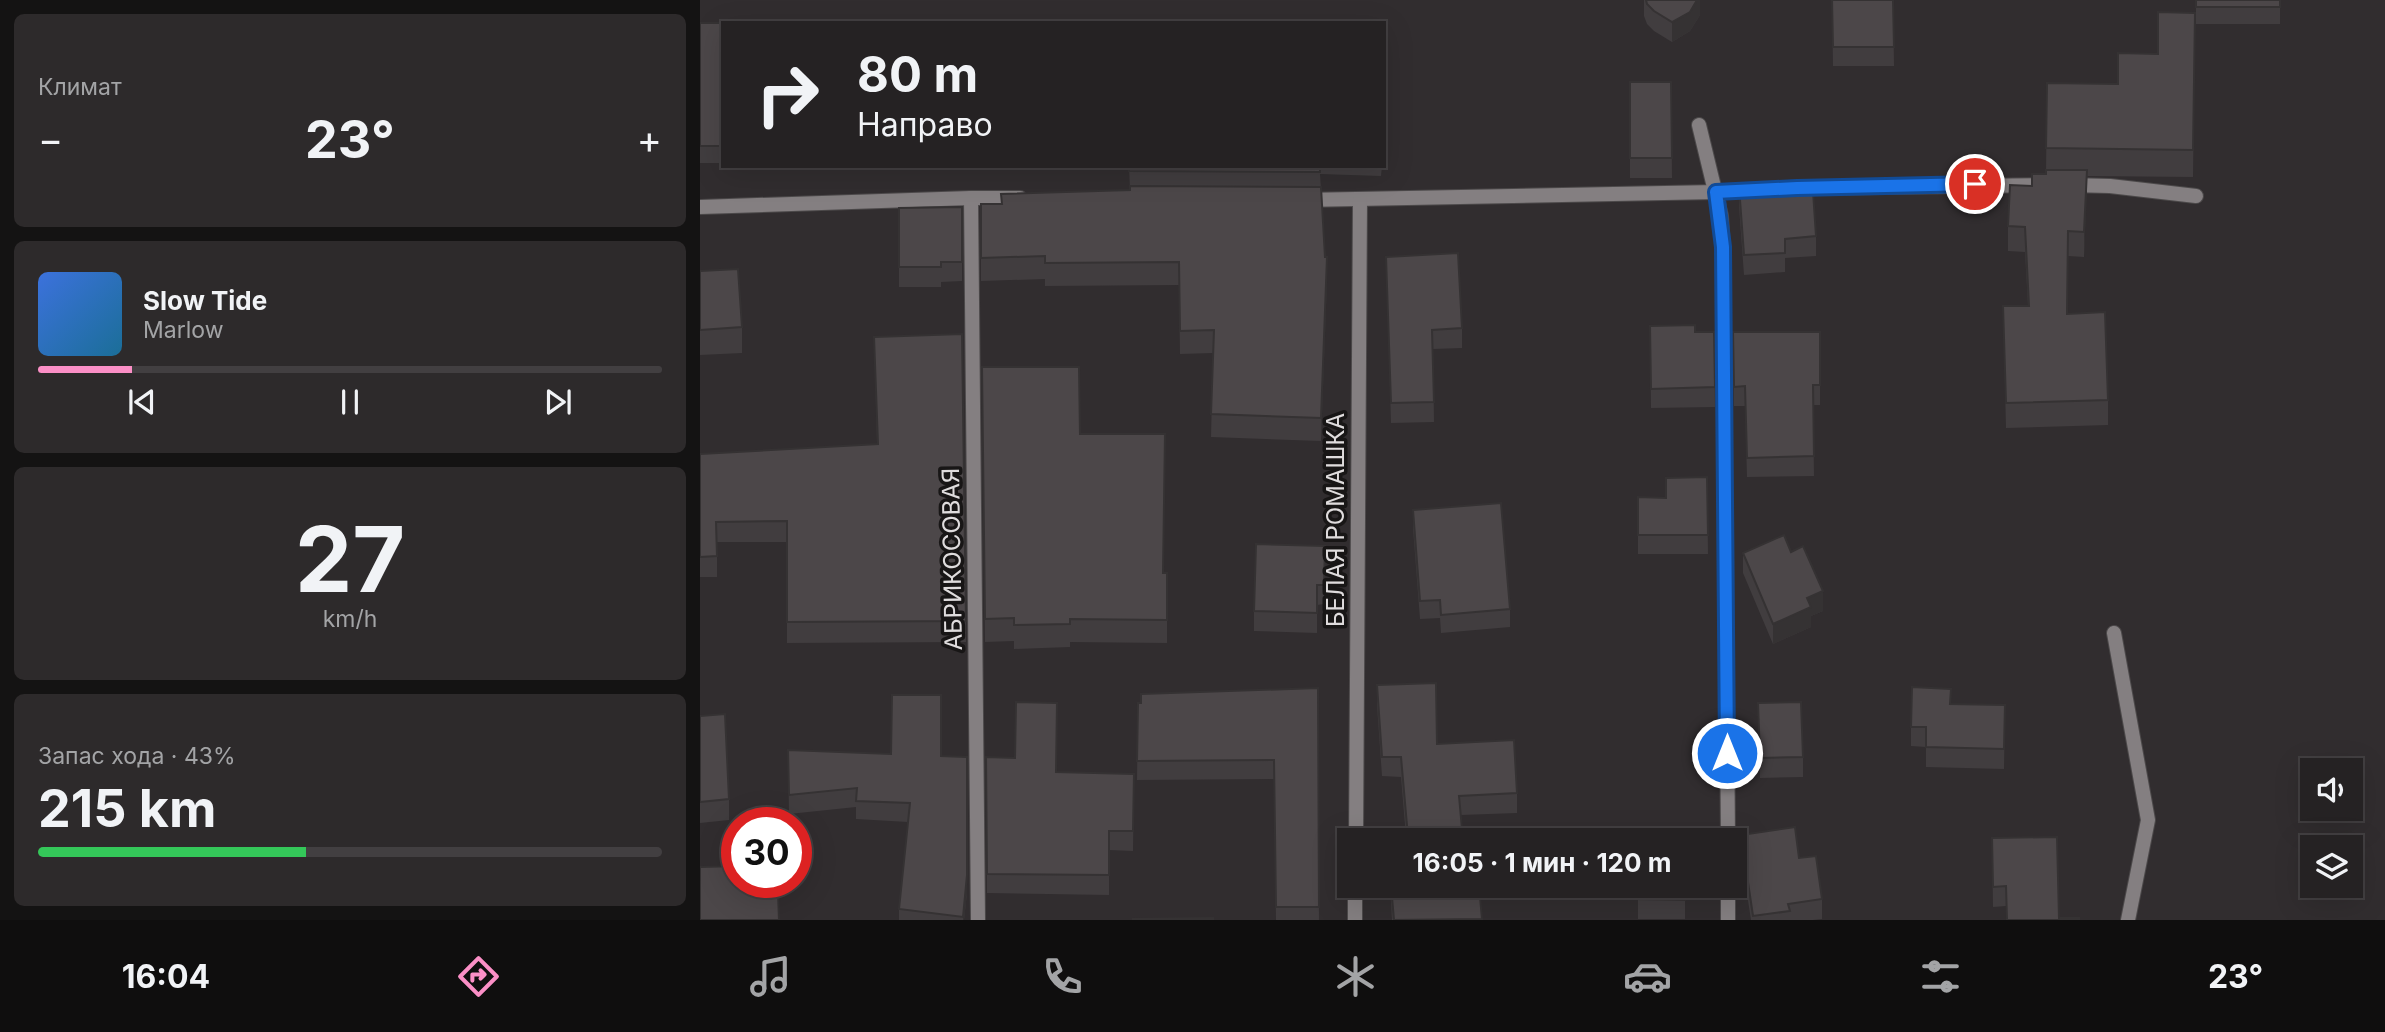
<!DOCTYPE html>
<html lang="ru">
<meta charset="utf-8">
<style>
:root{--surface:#252223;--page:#2d2a2b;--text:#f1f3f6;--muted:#a3a4a6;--line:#423f41;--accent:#fb8fc6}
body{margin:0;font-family:Inter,sans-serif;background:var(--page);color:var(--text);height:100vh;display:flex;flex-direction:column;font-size:26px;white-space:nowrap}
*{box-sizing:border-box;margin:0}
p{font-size:23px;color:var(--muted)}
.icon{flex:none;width:38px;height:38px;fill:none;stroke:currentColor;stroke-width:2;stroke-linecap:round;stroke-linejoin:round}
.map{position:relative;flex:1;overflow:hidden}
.sheet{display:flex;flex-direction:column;gap:14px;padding:14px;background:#141313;width:700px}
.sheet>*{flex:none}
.top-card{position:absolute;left:21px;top:21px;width:665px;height:147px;border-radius:0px;box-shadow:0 7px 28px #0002,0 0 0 2px var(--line);background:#252223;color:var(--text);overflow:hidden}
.controls{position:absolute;left:1600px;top:758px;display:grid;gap:14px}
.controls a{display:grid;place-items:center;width:63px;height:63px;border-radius:0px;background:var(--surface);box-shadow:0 7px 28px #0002,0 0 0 2px var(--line);font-size:35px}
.speed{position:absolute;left:21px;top:807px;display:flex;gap:14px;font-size:35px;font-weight:700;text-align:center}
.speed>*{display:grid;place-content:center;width:91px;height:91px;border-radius:50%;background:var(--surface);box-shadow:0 7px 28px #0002,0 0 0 2px var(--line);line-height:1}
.speed .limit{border:10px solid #d22;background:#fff;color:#111}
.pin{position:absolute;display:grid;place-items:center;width:60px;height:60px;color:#fff;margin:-30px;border:4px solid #fff;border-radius:50%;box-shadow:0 2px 7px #0007}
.me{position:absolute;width:77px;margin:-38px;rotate:0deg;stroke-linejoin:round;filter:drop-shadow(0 0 5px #0008)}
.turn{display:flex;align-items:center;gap:24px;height:147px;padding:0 21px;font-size:32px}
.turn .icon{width:91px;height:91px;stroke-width:2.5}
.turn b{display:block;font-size:49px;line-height:60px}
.big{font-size:52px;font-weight:700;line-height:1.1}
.sheet .widget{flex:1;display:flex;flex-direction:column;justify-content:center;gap:10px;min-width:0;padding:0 24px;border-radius:10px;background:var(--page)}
.sheet .dial{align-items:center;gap:0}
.dial b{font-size:91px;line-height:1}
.song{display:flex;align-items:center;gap:21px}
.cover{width:84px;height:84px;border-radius:10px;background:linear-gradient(135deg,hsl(220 70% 55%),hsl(200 70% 35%))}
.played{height:7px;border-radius:4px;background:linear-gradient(90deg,var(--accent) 15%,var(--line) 15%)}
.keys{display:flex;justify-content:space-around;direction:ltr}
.heat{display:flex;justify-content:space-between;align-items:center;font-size:38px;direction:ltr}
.charge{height:10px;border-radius:5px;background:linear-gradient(90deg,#34c759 43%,var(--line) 0)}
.trip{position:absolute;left:637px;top:828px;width:410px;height:70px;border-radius:0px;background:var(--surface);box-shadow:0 7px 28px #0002,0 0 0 2px var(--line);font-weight:700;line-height:70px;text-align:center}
.tab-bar{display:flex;height:112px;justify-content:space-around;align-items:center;background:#0f0e0e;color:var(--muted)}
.tab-bar .icon{width:49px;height:49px}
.tab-bar .selected{color:var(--accent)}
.tab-bar b{font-size:32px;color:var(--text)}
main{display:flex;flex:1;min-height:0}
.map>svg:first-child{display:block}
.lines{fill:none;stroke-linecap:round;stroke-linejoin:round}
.street-casing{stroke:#4c494a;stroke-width:16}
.street{stroke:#847f81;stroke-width:14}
.wall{fill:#413d3f}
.shaded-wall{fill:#353233}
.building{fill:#4c4749;stroke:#353233;stroke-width:2}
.route-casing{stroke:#114b97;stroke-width:18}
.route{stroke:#1a73e8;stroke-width:12}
.labels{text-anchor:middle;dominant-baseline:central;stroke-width:7;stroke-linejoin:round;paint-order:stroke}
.street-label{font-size:24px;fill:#dfdcdd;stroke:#181616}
</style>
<main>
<section class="sheet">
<div class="widget"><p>Климат</p>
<div class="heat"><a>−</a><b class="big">23°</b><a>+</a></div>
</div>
<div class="widget">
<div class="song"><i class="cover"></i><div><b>Slow Tide</b><p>Marlow</p></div></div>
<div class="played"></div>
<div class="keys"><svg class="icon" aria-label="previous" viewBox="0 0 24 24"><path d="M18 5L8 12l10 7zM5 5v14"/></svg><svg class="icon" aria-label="pause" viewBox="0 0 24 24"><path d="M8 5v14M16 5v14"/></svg><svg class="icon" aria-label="next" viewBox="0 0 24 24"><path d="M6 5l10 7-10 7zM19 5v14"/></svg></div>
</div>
<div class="widget dial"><b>27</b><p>km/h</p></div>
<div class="widget"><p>Запас хода · 43%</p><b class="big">215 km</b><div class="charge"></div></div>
</section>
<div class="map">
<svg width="1685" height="920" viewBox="0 0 1685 920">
<rect width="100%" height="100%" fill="#312d2f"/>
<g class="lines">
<!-- street casing -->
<g class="street-casing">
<g id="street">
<polyline points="999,125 1021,216 1023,248 1028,840"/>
<polyline points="1369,185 1410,186 1496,196"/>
<polyline points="271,198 278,920"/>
<polyline points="603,200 1016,192 1097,188 1349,185"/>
<polyline points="0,207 271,198 320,198"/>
<polyline points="1414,633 1448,820 1428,920"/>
<polyline points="656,840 660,200"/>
<polyline points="1028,886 1028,920"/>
<polyline points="655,920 655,886"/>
</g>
</g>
<!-- street -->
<use href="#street" class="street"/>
</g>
<!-- wall -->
<g class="wall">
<polygon points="944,0 1000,0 1000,15 990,31 972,42 954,31 947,24 944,16"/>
<polygon points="1132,0 1193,0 1194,66 1133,66"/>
<rect x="1496" y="0" width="84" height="24"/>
<polygon points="1495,13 1493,177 1387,176 1384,257 1368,256 1367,314 1408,400 1408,425 1306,428 1303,306 1328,306 1325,252 1308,251 1308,226 1332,186 1346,174 1347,83 1418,84 1458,54"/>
<polygon points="0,23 21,61 23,61 23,118 21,118 20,163 0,163"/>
<polygon points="930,82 971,82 972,178 930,178"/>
<polygon points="429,166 682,166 681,176 620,174 627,280 621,441 511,437 513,353 480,354 479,285 345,286 345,279 281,281 281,204 301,204 430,190"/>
<polygon points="1039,186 1088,193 1116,236 1116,256 1085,258 1085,272 1044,275 1039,206"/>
<polygon points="262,207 262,281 241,282 241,287 199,287 199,208"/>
<polygon points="686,257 762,328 762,348 733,349 734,422 691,423"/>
<polygon points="0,271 42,327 42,353 0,355"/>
<polygon points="950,326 995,332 1014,332 1015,407 951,408"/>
<polygon points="1033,332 1120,332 1120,405 1113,405 1114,476 1047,477 1045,406 1034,406"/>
<polygon points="262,334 266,642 87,643 87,542 17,542 17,577 0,577 0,454 177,444 174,337"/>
<polygon points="282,367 380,434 464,573 467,573 467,643 370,642 370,647 314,649 314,641 285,642"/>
<polygon points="1007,477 1008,554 938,554 938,497 966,498"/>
<polygon points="713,510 810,609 810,627 741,633 740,618 720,619 713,528"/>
<polygon points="625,546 624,604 617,605 617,633 554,631 554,611"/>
<polygon points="1091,552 1123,611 1111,616 1111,627 1073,644 1043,573 1043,553"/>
<polygon points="677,685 737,744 817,793 817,813 761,815 706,837 701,777 682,776 677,705"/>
<polygon points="618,688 619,920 576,920 574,779 437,780 438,703"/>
<polygon points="1058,703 1103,757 1103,777 1060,778"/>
<polygon points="1251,704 1305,705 1304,769 1226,767 1226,747 1211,746 1211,727"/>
<polygon points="0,716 29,799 29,820 0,823"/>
<polygon points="88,750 241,756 267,893 264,920 199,920 199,909 208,822 156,819 156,807 89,814"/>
<polygon points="286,757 357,772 434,774 433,851 409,850 409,895 287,893"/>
<polygon points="1041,835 1099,858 1122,899 1122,919 1113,920 1051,920 1041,855"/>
<polygon points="1292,838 1359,918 1307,920 1306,906 1293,907"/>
<polygon points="690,886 779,886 782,920 692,920"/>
<rect x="938" y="886" width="47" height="33"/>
</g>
<!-- shaded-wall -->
<g class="shaded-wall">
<polygon points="997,0 1000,0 1000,15 990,31 972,42 972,22"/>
<polygon points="1387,170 1387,195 1384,257 1384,232"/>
<polygon points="627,257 627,280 621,441 621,418"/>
<polygon points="1123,591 1123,611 1111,616 1111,627 1073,644 1073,624 1107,598"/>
<polygon points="267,875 267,893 264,920 263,920"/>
</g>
<!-- building -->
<g class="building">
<polygon points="946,0 997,0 990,12 972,22 954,11 947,4"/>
<polygon points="1132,0 1193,0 1194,47 1133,47"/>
<rect x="1496" y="0" width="84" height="7"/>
<polygon points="1458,12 1495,13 1493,150 1346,148 1347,83 1418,84 1418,53 1458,54"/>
<polygon points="0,23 22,23 21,61 23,61 23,101 21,102 20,146 0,146"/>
<polygon points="930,82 971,82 972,158 930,158"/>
<polygon points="429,166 620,166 620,172 429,171"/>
<polygon points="1346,170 1387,170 1384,232 1368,231 1367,314 1405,312 1408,400 1306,403 1303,306 1329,306 1325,227 1308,226 1310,185 1332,186 1332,174 1346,174"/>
<polygon points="1088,183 1088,193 1113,191 1116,236 1085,239 1085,253 1044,255 1039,186"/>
<polygon points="430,186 621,187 625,257 627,257 621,418 511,414 514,330 480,331 479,262 345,263 345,256 281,258 281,204 302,204 301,194 430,190"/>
<polygon points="262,207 262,262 241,262 241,267 199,267 199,208"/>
<polygon points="758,253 762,328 732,330 734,402 691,403 686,257"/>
<polygon points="38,269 42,327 0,330 0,271"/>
<polygon points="995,325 995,332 1014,332 1015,387 951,389 950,326"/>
<polygon points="1033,332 1120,332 1120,385 1113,385 1114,456 1047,458 1045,386 1034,387"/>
<polygon points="262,334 266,621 87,622 87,521 16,522 17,556 0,557 0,454 178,444 174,337"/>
<polygon points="282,367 379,367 380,434 465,434 463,573 467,573 467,620 370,619 370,624 314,625 314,618 285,619"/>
<polygon points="1007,477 1008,535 938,535 938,497 966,498 966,478"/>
<polygon points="801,503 810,609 741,615 740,600 720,601 713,510"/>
<polygon points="1084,535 1091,552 1103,546 1123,591 1107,598 1111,607 1073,624 1043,553"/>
<polygon points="556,544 625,546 624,585 617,585 617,613 554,611"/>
<polygon points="736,683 737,744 814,740 817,793 759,796 763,840 688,840 688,839 708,837 701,757 682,757 677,685"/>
<polygon points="1212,687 1251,689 1250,704 1305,705 1304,749 1226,747 1226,727 1211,727"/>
<polygon points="618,688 619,907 576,907 574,760 437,761 438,703 441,703 441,694"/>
<polygon points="192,695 241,695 241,756 267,757 267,875 263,917 199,909 210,803 156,801 157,788 89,795 88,750 191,754"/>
<polygon points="316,702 357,703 356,772 434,774 433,831 409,831 409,875 287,874 286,757 315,758"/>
<polygon points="1101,702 1103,757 1060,758 1058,703"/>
<polygon points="25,714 29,799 0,802 0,716"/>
<polygon points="1095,827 1099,858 1116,856 1122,899 1088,904 1090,911 1053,916 1041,835"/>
<polygon points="1357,837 1359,918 1379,918 1379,920 1307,920 1306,886 1293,887 1292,838"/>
<polygon points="37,866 37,882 59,882 59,892 78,892 79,920 0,920 0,867"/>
<polygon points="691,886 779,886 782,919 694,920"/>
<polygon points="938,886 985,886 985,900 938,899"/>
<polygon points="513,918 513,920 433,920 433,919"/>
</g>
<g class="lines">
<!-- route casing -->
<g class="route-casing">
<polyline id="route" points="1027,753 1023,247 1016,192 1097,188 1275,184"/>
</g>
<!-- route -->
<use href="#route" class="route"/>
</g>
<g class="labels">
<!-- street labels -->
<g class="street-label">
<text transform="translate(635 520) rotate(-90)">БЕЛАЯ РОМАШКА</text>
<text transform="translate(252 559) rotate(-91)">АБРИКОСОВАЯ</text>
</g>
</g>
</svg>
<div class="controls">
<a><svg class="icon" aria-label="sound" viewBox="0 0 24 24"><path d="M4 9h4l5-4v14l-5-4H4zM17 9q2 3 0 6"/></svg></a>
<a><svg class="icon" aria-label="layers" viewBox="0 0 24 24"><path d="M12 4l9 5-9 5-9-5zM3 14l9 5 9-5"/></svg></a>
</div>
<div class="speed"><div class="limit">30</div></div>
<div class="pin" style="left:1275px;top:184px;background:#d93025"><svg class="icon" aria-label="arrive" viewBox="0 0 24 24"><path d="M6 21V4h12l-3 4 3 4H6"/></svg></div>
<svg class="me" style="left:1027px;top:753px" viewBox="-20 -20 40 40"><circle r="17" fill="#1a73e8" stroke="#fff" stroke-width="3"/><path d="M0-11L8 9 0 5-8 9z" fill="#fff"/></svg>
<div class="trip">16:05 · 1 мин · 120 m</div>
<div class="top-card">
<div class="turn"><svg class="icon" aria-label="right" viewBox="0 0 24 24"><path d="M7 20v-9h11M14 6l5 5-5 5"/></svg><div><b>80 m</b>Направо</div></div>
</div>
</div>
</main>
<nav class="tab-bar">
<b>16:04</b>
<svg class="icon selected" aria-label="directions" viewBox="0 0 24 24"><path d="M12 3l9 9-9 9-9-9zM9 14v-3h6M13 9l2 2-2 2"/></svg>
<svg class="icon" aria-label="music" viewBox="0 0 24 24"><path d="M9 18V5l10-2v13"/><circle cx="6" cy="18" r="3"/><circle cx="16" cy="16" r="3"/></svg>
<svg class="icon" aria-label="phone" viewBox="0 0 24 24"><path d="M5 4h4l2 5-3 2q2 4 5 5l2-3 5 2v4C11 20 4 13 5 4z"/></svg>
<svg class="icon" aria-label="climate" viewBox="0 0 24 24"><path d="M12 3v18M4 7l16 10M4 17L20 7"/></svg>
<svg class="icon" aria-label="car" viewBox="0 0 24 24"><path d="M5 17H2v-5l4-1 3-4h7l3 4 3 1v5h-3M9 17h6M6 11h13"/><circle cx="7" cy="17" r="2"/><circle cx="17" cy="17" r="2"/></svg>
<svg class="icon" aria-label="filters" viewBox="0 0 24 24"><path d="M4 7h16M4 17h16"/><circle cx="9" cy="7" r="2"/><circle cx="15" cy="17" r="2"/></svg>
<b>23°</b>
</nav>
